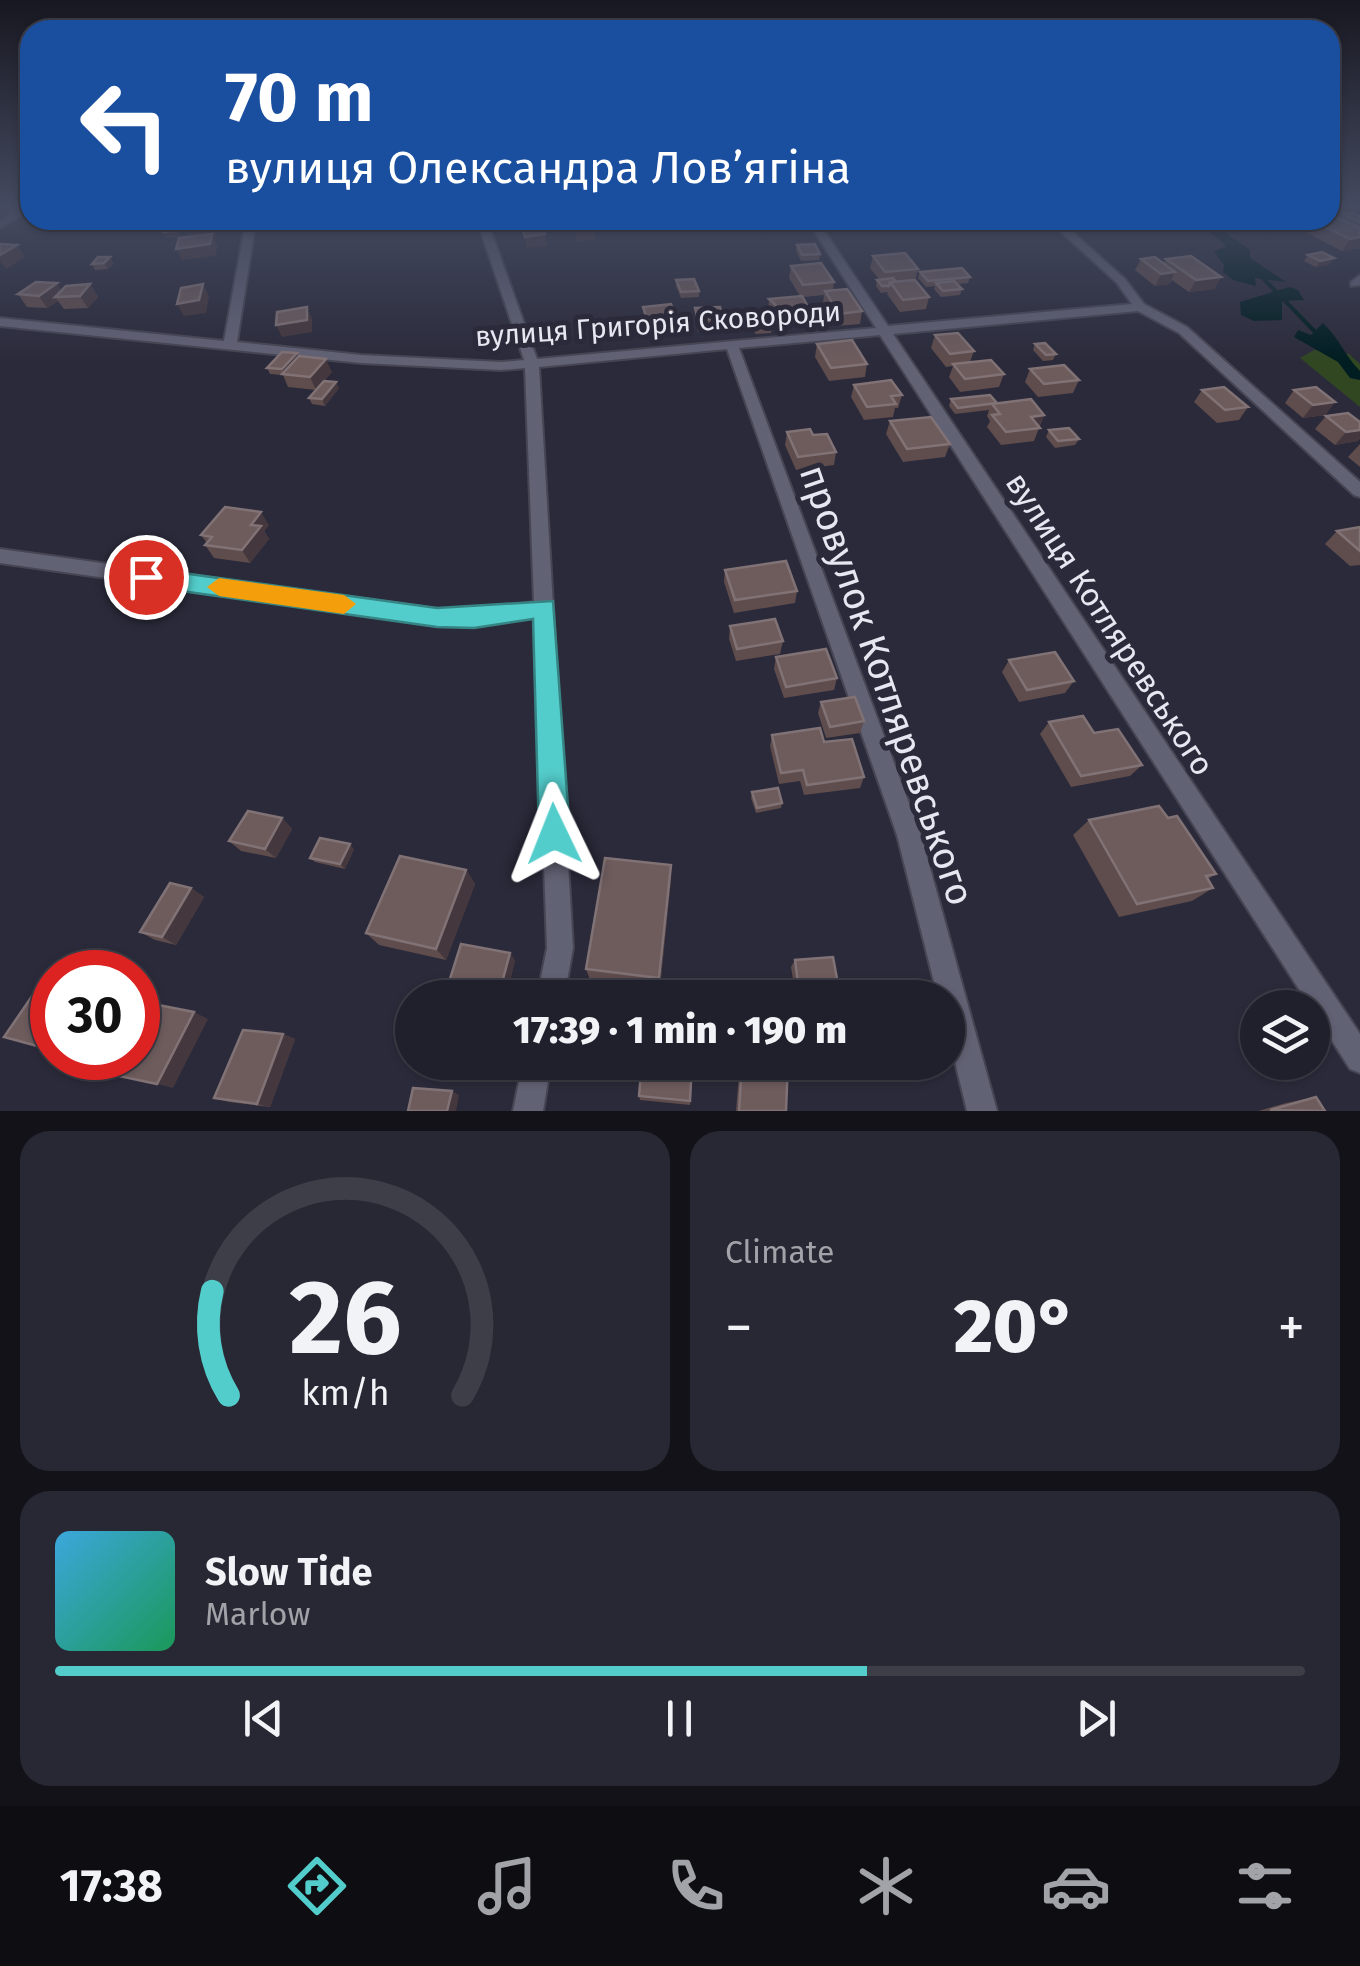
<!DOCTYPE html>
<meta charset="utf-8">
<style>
:root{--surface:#20202c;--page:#282834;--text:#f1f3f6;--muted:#a2a3a9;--line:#3d3e48;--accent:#53cdcb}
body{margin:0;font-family:"Fira Sans",sans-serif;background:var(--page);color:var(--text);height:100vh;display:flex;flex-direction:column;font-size:38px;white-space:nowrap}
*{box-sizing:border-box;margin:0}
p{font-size:32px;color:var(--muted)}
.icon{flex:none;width:55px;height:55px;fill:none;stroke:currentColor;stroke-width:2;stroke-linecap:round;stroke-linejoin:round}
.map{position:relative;height:1111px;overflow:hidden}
.sheet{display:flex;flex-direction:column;gap:20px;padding:20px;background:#121218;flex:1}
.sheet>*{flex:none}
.hud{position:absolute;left:20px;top:20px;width:1320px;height:210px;border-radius:30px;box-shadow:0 2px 8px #0004,0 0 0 2px var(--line);background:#1a4fa0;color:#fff;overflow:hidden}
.controls{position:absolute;left:1240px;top:990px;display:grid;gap:20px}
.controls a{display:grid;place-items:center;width:90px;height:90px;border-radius:50%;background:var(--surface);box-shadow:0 2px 8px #0004,0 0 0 2px var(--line);font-size:50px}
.speed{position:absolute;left:30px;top:950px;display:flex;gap:20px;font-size:50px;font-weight:700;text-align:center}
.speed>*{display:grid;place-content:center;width:130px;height:130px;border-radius:50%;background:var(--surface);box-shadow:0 2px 8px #0004,0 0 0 2px var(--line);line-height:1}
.speed .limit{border:15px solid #d22;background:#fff;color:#111}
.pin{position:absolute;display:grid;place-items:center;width:85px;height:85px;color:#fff;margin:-42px;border:5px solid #fff;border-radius:50%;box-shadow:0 2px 10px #0007}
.me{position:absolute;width:110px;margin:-55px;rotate:358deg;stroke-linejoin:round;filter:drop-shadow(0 0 8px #0008)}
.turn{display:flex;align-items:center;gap:35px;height:210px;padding:0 40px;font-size:45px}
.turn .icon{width:130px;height:130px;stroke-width:2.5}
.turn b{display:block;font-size:70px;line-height:85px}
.big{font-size:75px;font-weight:800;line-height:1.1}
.sheet .card{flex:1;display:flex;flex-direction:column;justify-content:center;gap:15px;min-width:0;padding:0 35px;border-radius:30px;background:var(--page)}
.sheet .dial{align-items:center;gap:0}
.dial svg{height:260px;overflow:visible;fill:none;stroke:var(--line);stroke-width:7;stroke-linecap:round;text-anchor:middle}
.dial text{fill:var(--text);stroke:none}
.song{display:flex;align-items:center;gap:30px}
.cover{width:120px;height:120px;border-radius:15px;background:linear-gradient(135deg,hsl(200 70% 55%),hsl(150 70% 35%))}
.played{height:10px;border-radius:5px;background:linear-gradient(90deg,var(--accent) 65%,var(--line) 65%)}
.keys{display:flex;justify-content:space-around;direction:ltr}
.heat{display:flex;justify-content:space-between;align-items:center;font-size:55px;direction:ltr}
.sheet .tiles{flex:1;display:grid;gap:20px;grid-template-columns:1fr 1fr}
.card:last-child{grid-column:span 2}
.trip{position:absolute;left:395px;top:980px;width:570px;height:100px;border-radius:50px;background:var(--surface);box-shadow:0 2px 8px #0004,0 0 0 2px var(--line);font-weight:800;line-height:100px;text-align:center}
.menu{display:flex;height:160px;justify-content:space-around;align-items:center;background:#0d0d12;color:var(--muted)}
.menu .icon{width:70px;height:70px}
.menu .current{color:var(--accent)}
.menu b{font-size:45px;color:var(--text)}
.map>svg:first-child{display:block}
.green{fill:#314722}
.water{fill:#001d21}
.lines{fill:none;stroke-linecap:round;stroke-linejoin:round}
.stream{stroke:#001d21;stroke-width:4}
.street-casing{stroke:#464553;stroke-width:4}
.street{fill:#626275;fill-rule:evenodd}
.wall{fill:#5f4c4c}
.shaded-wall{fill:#44373d}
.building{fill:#6e5c5d;stroke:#817275;stroke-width:2.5}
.route{fill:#53cdcb;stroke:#368584;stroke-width:2.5}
.slow{fill:#f59e0b}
.labels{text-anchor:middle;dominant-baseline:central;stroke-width:10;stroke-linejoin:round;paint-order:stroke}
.far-street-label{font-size:28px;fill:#e7e7f2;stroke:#2a2a3a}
.street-label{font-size:32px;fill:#e7e7f2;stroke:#2a2a3a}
.near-street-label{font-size:38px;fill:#e7e7f2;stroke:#2a2a3a}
</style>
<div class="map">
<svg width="1360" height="1111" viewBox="0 0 1360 1111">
<rect width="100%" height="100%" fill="#2a2a3a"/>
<!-- green -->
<polygon class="green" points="1314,350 1349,354 1360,364 1360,407 1300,358"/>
<!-- water -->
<g class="water">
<polygon points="1206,220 1218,220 1223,231 1250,250 1250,258 1286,282 1255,278 1256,286 1233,280 1223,272 1224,265 1214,251 1231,245 1202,224"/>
<polygon points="1289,287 1298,290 1304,300 1282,301 1282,320 1254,321 1241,315 1240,302"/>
<path d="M1323,323C1339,338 1345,356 1360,371V380L1350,378L1338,362L1294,337L1298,330L1311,335Z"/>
</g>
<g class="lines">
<!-- stream -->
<g class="stream">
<polyline points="1199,220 1236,252"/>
<polyline points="1256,271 1320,337"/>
</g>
<!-- street casing -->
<g class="street-casing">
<g id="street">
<polygon points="22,207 30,207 30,210 0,228 0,220"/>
<polygon points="246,220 256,220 237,342 361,355 501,362 524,360 477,220 487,220 537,359 876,328 807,220 817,220 888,326 1132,304 1117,283 1048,220 1059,220 1125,279 1144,304 1187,327 1360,482 1360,497 1354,495 1179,333 1138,311 893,334 1360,1034 1360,1073 1350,1069 880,335 739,348 921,835 997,1111 967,1111 948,1033 948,998 938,998 897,835 727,349 539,367 573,948 564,998 537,998 547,948 535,617 475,626 437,625 0,563 0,549 437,609 475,610 534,602 525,368 501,370 361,363 0,326 0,318 224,341"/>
<polygon points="1360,275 1360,285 1351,286 1351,282"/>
<polygon points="523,1062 551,1062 543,1111 513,1111"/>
</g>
</g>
<!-- street -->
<use href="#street" class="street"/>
</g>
<!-- wall -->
<g class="wall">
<polygon points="1343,214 1360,216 1360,248 1342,251 1305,232 1312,221 1340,219"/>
<polygon points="797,245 820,254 819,260 801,261 796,251"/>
<polygon points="1308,255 1330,264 1316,267 1304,261"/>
<polygon points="873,256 918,269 915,281 929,297 926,309 900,312 887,294 888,292 881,293 876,286 877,280 879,279 870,268"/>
<polygon points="1141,259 1163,264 1166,259 1221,277 1214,289 1189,292 1172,280 1169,284 1155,286 1135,270"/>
<polygon points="114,263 108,269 95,270 92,264"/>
<polygon points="791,266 834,282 833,291 862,311 860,324 837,326 823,304 824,295 803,297 810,310 809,322 782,325 768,312 769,299 800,296 789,278"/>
<polygon points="920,272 970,277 968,283 957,284 962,289 960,295 941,297 934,289 935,286 926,287 918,278"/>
<polygon points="676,280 699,291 699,297 681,298 676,286"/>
<polygon points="57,283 61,291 90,284 98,297 88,308 64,309 58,301 47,308 27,307 18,294"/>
<polygon points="643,307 675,316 675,328 648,331 644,319"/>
<polygon points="695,308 723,318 722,331 698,332 695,320"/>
<polygon points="753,320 772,326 771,333 755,334 753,326"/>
<polygon points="935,335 974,351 970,362 1004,374 999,387 960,392 949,377 953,366 946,367 931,348"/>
<polygon points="817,344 867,364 865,377 829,381 815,357"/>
<polygon points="1035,344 1056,354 1053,360 1043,361 1033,350"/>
<polygon points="298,357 332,372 316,390 288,387 283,375 270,374 267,368"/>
<polygon points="1030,369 1079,380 1073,393 1038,397 1025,382"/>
<polygon points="854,385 902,395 898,408 895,408 893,417 864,420 851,397"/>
<polygon points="339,388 325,406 312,404 309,398"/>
<polygon points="1202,390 1248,407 1239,420 1217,423 1194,402"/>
<polygon points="1294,390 1335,402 1325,415 1303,418 1285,403"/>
<polygon points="951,399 997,403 1044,415 1034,441 1001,445 987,427 990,421 987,416 989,410 955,414 949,406"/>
<polygon points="1326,416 1358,441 1335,445 1315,429"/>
<polygon points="890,421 950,444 945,457 903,462 886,434"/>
<polygon points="1049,430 1079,439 1075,445 1055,448 1046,437"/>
<polygon points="787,432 813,435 836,452 834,465 796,470 785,445"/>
<polygon points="1360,444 1360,467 1348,457"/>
<polygon points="269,525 264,531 269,539 250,563 214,558 205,545 207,543 201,535"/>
<polygon points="1360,527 1360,565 1350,566 1325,544 1337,531"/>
<polygon points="725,570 797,591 795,603 734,613 724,582"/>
<polygon points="730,626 783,641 780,654 736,661 729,639"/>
<polygon points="776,657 837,678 834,690 784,698 774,669"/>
<polygon points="1009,660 1074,681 1065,693 1019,702 1002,672"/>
<polygon points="821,702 864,721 860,733 826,738 818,713"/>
<polygon points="1049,722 1094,733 1142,765 1130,776 1071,787 1040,734"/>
<polygon points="772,735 824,742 864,777 860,788 804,795 800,781 779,784 770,746"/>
<polygon points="752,792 782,803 781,808 756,813 751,798"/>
<polygon points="282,818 292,829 276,858 241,851 229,841"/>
<polygon points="1168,818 1216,874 1208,879 1213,888 1192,901 1119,917 1073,835 1089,820"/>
<polygon points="354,849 345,869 315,862 310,858"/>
<polygon points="466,870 475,884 446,960 379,945 366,933"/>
<polygon points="671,879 660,988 590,980 586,969"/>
<polygon points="191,888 204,897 176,945 155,940 140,932"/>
<polygon points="515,960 506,997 456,989 449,982"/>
<polygon points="795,960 840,995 838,998 796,998 791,967"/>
<polygon points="283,1034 295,1039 270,1107 229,1102 214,1098"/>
<polygon points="692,1062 690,1105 640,1100 639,1096"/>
<polygon points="740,1062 788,1062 786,1111 736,1111"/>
<polygon points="1316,1097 1325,1111 1258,1111 1286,1103"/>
</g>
<!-- shaded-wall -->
<g class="shaded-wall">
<polygon points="179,220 182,225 178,237 166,238 163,232"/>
<polygon points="212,220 218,220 219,223 216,237 213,237 218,246 215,256 182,260 176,249 191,240 185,228"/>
<polygon points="404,220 433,220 434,223 406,227"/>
<polygon points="521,220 539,220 540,227 523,229"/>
<polygon points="1081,220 1106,220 1079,223"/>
<polygon points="1258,220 1267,220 1265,223 1256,224"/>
<polygon points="594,228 595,240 576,242 575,230"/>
<polygon points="545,234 547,246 527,248 525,237"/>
<polygon points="1360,237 1360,248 1342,251 1350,239"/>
<polygon points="17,245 25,257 6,269 0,261 0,255"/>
<polygon points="110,257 114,263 108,269 104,263"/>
<polygon points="1334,258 1330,264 1316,267 1320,261"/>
<polygon points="1175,272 1169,284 1155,286 1161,274"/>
<polygon points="1221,277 1214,289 1189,292 1196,280"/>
<polygon points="57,283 65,295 55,297 58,301 47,308 39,296"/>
<polygon points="90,284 98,297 88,308 80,296"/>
<polygon points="203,284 209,297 206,313 184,316 177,304"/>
<polygon points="307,307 312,319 312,332 282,337 276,325"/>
<polygon points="297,353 299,360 285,376 282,369"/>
<polygon points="326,359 332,372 316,390 310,377"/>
<polygon points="336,382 339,388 325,406 322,399"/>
<polygon points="1335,402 1325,415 1303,418 1313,405"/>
<polygon points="1044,415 1038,428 1031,417"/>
<polygon points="1360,430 1360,439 1358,441 1335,445 1346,432"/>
<polygon points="261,512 269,525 264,531 269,539 250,563 242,550 251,525"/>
<polygon points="282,818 292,829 276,858 265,849"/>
<polygon points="350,844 354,849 345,869 340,864"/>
<polygon points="671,865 671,879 660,988 659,978"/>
<polygon points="466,870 475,884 446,960 436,949"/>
<polygon points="191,888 204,897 176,945 162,937"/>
<polygon points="510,953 515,960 506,997 500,990"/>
<polygon points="194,1012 208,1019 173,1088 157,1084"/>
<polygon points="283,1034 295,1039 270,1107 257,1104"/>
<polygon points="452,1091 459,1095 456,1111 447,1111"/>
</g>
<!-- building -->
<g class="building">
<polygon points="1353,213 1360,216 1360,222 1343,214"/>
<polygon points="1336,217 1360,228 1360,237 1350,239 1312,221 1330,220 1330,218"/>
<polygon points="179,220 175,231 163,232 167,221"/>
<polygon points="188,220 212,220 211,225 185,228"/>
<polygon points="571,220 590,220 594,228 575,230"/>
<polygon points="541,222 545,234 525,237 521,225"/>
<polygon points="212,234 210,244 176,249 179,238"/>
<polygon points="0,244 17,245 0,255"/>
<polygon points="815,244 820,254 802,255 797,245"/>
<polygon points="1322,252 1334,258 1320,261 1308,255"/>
<polygon points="905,253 918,269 885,272 873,256"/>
<polygon points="1191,256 1221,277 1196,280 1166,259"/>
<polygon points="98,257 110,257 104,263 92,264"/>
<polygon points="1155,257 1175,272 1161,274 1141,259"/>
<polygon points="821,263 834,282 803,285 791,266"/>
<polygon points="962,268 970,277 928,281 920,272"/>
<polygon points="893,278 896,282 890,282 889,286 882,286 877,280"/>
<polygon points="694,279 699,291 681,292 676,280"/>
<polygon points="915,280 929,297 903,300 890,282"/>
<polygon points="954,281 962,289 943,291 936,283"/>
<polygon points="36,282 57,283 39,296 18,294"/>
<polygon points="90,284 80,296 55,297 66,286"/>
<polygon points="203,284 199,300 177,304 181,288"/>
<polygon points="847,289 862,311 839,314 825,291"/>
<polygon points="802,296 810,310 784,313 769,299"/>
<polygon points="671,304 675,316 647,319 643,307"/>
<polygon points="307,307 307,320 276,325 277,312"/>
<polygon points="720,307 723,318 698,320 695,308"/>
<polygon points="769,319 772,326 755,328 753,320"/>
<polygon points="958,333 974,351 950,354 935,335"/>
<polygon points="852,340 867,364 831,368 817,344"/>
<polygon points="1045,343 1056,354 1046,355 1035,344"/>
<polygon points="282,352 297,353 282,369 267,368"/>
<polygon points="299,356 326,359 310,377 282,374"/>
<polygon points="991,360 1004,374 965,379 953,364"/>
<polygon points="1064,365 1079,380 1044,384 1030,369"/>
<polygon points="891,380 902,395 891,396 896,404 867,407 854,385"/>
<polygon points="324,381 336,382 322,399 309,398"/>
<polygon points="1224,387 1248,407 1225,410 1202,390"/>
<polygon points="1316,387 1335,402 1313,405 1294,390"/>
<polygon points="990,395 997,403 958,408 951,399"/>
<polygon points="1031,399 1044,415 1031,417 1040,428 1006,432 992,415 1000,414 992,404"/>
<polygon points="1348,413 1360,422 1360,430 1346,432 1326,416"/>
<polygon points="931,417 950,444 907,449 890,421"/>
<polygon points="1069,428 1079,439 1058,441 1049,430"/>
<polygon points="810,429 813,435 827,434 836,452 798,457 787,432"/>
<polygon points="225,507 261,512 251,525 261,526 242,550 205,545 212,537 201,535"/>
<polygon points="1360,527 1360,551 1337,531"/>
<polygon points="786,561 797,591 735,600 725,570"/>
<polygon points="775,619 783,641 737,649 730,626"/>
<polygon points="826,649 837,678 786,687 776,657"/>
<polygon points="1055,652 1074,681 1027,690 1009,660"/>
<polygon points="855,697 864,721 830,727 821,702"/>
<polygon points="1083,716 1094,733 1118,729 1142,765 1081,776 1049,722"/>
<polygon points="820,728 824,742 852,739 864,777 807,785 803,770 781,773 772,735"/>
<polygon points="778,788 782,803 757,808 752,792"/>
<polygon points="1159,806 1168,818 1177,816 1216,874 1206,876 1213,888 1137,904 1089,820"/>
<polygon points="248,811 282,818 265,849 229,841"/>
<polygon points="320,838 350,844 340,864 310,858"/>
<polygon points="400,856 466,870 436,949 366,933"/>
<polygon points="605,858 671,865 659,978 586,969"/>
<polygon points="170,883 191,888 162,937 140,932"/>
<polygon points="461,944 510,953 500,990 449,982"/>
<polygon points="833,957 840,995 800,998 795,960"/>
<polygon points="52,967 76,972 52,972 52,1050 4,1037"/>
<polygon points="153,1004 194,1012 157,1084 114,1075 124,1058 138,1058 138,1033"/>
<polygon points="243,1030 283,1034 257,1104 214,1098"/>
<polygon points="642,1062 692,1062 690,1101 639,1096"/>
<polygon points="742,1062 788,1062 786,1111 739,1111"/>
<polygon points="413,1088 452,1091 447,1111 408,1111"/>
<polygon points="1316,1097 1325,1111 1270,1110"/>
</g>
<!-- sky -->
<linearGradient id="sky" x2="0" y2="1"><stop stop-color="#171720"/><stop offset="0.57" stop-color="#444a60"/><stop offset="1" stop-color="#444a60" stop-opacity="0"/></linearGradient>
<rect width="1360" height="362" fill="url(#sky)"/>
<!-- route -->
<polygon class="route" points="146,568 437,608 553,601 570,834 565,845 554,850 544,845 539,834 533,619 474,628 437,627 146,586 134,577"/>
<!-- slow -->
<polygon class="slow" points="219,578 344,595 356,604 344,614 219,596 207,587"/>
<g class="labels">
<!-- far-street labels -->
<g class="far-street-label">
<text transform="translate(658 324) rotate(-4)">вулиця Григорія Сковороди</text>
</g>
<!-- street labels -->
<g class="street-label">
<text transform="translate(1110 624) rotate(57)">вулиця Котляревського</text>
</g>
<!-- near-street labels -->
<g class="near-street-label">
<text transform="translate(887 685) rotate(71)">провулок Котляревського</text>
</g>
</g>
</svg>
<div class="controls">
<a><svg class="icon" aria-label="layers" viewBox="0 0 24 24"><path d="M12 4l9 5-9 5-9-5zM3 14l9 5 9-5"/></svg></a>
</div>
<div class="speed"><div class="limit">30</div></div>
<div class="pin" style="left:146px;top:577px;background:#d93025"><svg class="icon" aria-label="arrive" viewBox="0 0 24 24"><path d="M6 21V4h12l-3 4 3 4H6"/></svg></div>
<svg class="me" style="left:554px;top:834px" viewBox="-20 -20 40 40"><path d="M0-17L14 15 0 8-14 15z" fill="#53cdcb" stroke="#fff" stroke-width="4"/></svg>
<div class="trip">17:39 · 1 min · 190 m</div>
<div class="hud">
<div class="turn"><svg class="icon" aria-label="left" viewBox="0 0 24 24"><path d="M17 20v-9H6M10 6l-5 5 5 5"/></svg><div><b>70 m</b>вулиця Олександра Ловʼягіна</div></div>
</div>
</div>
<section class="sheet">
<div class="tiles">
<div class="card dial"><svg viewBox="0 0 100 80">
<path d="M14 69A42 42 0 1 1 86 69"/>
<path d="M14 69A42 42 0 0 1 9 37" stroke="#53cdcb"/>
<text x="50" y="56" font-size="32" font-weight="700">26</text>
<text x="50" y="72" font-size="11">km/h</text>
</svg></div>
<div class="card"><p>Climate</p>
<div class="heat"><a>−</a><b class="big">20°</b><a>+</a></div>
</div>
<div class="card">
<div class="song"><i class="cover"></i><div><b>Slow Tide</b><p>Marlow</p></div></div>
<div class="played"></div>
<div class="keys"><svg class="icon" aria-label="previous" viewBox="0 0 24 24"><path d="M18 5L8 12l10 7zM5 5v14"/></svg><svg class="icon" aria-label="pause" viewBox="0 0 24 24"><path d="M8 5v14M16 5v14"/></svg><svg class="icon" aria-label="next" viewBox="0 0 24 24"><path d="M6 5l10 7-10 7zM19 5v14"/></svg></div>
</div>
</div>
</section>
<nav class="menu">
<b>17:38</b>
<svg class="icon current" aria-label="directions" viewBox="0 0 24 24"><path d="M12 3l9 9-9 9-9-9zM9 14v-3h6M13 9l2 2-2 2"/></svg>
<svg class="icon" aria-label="music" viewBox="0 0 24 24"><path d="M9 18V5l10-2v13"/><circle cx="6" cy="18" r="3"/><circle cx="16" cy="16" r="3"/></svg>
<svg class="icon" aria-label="phone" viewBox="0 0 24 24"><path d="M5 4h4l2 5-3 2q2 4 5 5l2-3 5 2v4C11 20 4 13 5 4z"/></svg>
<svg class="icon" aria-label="climate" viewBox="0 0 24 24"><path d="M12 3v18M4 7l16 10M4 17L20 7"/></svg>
<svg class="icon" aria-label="car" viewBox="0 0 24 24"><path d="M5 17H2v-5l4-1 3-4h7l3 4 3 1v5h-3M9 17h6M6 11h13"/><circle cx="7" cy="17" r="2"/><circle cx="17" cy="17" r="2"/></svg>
<svg class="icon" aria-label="filters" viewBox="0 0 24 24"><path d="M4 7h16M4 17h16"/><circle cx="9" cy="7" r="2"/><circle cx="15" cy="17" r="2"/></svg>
</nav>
